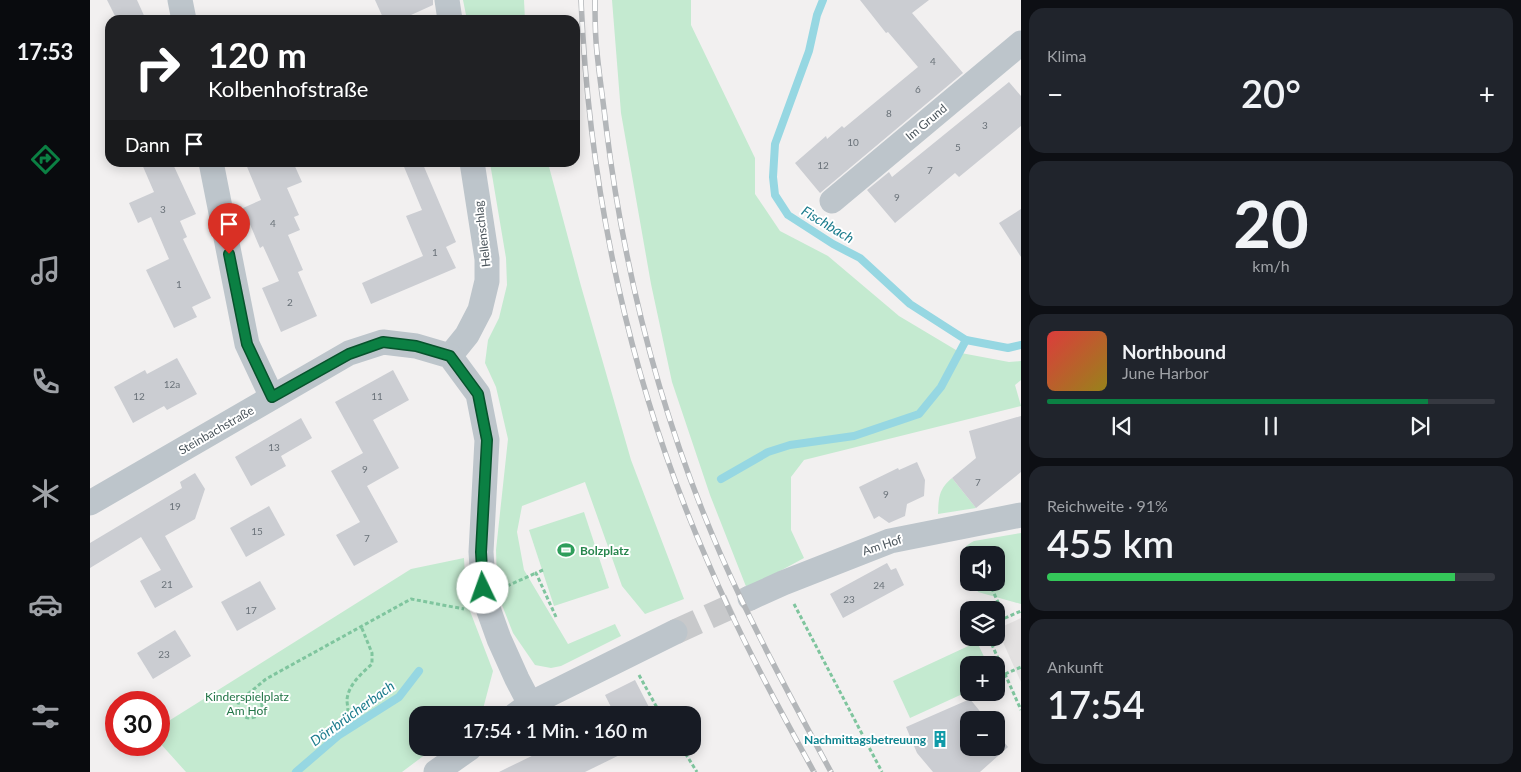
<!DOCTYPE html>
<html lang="de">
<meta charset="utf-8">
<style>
:root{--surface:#171b24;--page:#20242c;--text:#f1f3f6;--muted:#9ea1a6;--line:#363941;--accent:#0b8043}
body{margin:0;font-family:Lato,sans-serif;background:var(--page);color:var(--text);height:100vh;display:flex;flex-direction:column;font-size:19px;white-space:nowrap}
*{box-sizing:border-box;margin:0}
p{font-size:16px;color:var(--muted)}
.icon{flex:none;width:28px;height:28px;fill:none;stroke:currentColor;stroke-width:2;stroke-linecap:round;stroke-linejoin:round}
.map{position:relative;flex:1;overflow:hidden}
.panel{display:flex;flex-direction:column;gap:8px;padding:8px;background:#0d0f14;width:500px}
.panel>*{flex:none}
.top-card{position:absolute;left:15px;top:15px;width:475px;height:152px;border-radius:15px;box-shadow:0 2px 12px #0003;background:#202124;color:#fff;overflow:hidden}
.fabs{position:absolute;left:870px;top:546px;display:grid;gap:10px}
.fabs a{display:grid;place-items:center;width:45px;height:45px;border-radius:10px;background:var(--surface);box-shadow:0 2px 12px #0003;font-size:25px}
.speed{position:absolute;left:15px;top:691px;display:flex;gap:10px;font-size:25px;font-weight:700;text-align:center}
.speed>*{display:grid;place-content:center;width:65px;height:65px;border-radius:50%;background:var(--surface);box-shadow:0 2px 12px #0003;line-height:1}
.speed .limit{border:8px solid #d22;background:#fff;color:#111}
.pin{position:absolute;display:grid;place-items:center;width:42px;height:42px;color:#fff;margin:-51px -21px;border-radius:50% 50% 50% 0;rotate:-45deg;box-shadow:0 0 5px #0007}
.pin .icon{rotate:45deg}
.me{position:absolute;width:55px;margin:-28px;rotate:357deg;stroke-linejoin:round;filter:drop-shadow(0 0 4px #0008)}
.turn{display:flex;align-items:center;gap:18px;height:105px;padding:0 20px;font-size:22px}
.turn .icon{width:65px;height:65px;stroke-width:2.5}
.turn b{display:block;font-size:35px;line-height:42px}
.then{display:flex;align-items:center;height:48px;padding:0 20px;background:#0003;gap:10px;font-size:19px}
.big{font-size:38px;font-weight:600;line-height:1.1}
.panel .card{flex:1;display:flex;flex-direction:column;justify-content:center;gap:8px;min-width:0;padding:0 18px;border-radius:15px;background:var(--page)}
.panel .dial{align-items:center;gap:0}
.dial b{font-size:65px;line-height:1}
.song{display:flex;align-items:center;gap:15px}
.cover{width:60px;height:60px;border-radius:8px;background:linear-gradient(135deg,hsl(0 70% 55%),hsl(50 70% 35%))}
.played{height:5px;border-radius:2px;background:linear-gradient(90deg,var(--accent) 85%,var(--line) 85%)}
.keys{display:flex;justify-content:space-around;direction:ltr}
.heat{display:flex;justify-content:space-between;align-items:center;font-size:28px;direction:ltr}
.charge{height:8px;border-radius:4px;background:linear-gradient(90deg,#34c759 91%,var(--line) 0)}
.trip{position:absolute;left:319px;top:706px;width:292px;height:50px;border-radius:15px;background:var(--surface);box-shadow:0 2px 12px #0003;font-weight:600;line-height:50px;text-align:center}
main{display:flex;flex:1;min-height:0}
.menu{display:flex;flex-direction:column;width:90px;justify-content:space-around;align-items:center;background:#090b0e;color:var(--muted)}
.menu .icon{width:35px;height:35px}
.menu .active{color:var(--accent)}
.menu b{font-size:22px;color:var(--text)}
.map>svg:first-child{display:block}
.education{fill:#e3e1e1}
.green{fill:#c4ead0}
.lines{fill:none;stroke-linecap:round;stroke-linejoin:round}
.stream{stroke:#96d7e2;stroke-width:8}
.building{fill:#cbcdd2}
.street-tunnel{stroke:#c8c9cb;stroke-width:25;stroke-dasharray:25 12;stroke-linecap:butt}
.path{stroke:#7fc59e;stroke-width:3;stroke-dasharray:4 2.5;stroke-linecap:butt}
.street{stroke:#bdc5cb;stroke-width:25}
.rail-casing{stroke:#b3b6b9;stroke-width:5.5}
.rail{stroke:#fff;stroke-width:4;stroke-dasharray:11;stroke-linecap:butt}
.route-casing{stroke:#07532c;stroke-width:12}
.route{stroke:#0b8043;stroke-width:9}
.labels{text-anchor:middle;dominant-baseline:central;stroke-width:4;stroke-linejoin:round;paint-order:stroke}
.number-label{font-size:10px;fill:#6a7279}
.street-label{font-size:12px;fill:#4a545b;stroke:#fff}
.leisure-label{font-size:12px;font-weight:bold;fill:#27864d;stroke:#fff;text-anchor:start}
.park-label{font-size:12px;fill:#227547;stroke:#fff}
.culture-label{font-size:12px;font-weight:bold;fill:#0d838f;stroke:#fff;text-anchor:end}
.water-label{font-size:14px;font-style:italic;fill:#1c7c8d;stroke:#fff}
</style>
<main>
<nav class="menu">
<b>17:53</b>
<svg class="icon active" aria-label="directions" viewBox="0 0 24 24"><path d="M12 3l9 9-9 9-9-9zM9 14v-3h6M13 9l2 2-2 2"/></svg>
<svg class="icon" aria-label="music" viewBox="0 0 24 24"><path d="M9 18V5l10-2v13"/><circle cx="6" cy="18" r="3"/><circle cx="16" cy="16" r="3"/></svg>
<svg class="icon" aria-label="phone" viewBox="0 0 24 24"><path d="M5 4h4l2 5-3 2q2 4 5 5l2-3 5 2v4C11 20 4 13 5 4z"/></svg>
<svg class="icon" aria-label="climate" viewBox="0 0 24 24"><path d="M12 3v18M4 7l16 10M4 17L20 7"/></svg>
<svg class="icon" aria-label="car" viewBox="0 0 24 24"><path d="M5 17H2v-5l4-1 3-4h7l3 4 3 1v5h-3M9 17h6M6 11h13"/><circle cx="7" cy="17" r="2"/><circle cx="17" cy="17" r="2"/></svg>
<svg class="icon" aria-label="filters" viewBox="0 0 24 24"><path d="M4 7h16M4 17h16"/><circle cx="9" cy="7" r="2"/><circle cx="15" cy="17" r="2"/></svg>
</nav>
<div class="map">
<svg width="931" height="772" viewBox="0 0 931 772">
<rect width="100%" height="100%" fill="#f2f0f0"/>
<!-- education -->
<polygon class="education" points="931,618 931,682 907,629"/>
<!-- green -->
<g class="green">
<polygon points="373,0 434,0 435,20 377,20"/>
<polygon points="522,0 601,0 601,25 665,158 665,194 690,231 738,256 809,316 871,353 919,362 931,361 931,380 925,385 931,406 714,460 701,477 701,530 714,558 657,589 620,495 582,382 561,284 531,113"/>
<polygon points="400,163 458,163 491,286 541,460 594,599 555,614 532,586 495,482 432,506 427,532 434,570 478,644 525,624 531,636 471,666 461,668 445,665 423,633 412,605 407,583 406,550 418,439 406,387 395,363 398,340 409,318 417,285 416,258"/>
<path d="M862,478L886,508L848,514C849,498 848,490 862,478Z"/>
<polygon points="494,512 519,588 464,606 439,530"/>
<path d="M931,533V604L888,592L884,583L906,582V555H879V572L871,556C874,548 876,545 884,541Z"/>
<polygon points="374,558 376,592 380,611 403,671 393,709 385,715 328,715 328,748 344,748 312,772 96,772 69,742 69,727 321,569"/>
<polygon points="887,642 898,665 879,665 879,691 820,718 803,681"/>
</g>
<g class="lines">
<!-- stream -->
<g class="stream">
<polyline points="733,0 727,15 719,51 685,144 683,177 685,195 698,215 743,244 770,258 820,304 876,340 918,348 931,345"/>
<polyline points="631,479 678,452 700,445 764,436 829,414 851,387 876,340"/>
<polyline points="206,772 249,735 309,697 329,671"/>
</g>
</g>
<!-- building -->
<g class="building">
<polygon points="17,0 47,0 56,20 27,20"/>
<polygon points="285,0 343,0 343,5 310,20 294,20"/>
<polygon points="770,0 839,0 822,13 873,73 730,193 705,163 736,136 737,139 752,126 754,128 828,67 798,32 796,33"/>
<polygon points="919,82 931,96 931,126 869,177 865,173 805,223 777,190 799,172 802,177"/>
<polygon points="51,162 82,162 106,214 90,221 97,237 93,239 121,298 102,307 107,317 84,328 56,270 79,259 61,217 48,223 39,203 64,192"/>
<polygon points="155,162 203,162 212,182 197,188 209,215 204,217 210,230 198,235 213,270 208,272 227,316 191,332 172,288 189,281 173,246 170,248 153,208 171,200"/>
<polygon points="312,162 332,162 366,242 356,247 366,268 281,304 272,283 333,256 316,216 332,210"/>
<polygon points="931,209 931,257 909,223"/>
<polygon points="87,358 107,394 77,410 74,406 43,423 24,387 55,370 57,374"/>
<polygon points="303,370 319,400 283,420 309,468 277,486 308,542 264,566 246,535 270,522 241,471 273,453 245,402"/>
<polygon points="931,416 931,472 886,508 862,478 886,458 879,431"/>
<polygon points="211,418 222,438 191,456 196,466 161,486 145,457"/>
<polygon points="827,462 835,480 834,496 817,504 815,516 799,523 789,516 784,519 769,487 808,468 809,470"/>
<polygon points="105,473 115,489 105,519 75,536 103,587 65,608 50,581 71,570 51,537 0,568 0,543 92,488 90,482"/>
<polygon points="179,506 195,535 156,557 140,528"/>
<polygon points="797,563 801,570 806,568 814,585 753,618 740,594"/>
<polygon points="170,581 186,609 147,631 131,602"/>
<polygon points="85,630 101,656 63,679 47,653"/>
<polygon points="545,680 563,715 511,715 522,709 515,695"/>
<polygon points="880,699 897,720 879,720 879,748 906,748 906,732 918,747 890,772 843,772 827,753 816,727"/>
<polygon points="458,748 544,748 495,772 409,772"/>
</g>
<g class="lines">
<!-- street-tunnel -->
<polyline class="street-tunnel" points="585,632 660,598"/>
<!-- path -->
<g class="path">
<polyline points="453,570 446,573 466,617"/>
<polyline points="899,582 915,618 931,611"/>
<polyline points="417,586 446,573"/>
<polyline points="704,604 792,772"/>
<polyline points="885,608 886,610"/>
<polyline points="906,618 915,618"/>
<polyline points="899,638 931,710"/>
<polyline points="915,674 931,667"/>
<polyline points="549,675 571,715"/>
<polyline points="158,694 176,679 321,599 374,609"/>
<circle cx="160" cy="706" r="12"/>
<path d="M258,712C258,708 257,703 257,700C258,685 272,673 282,664V653L271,626"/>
<polyline points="592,748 607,772"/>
</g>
<!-- street -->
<g class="street">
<polyline points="90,0 94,20"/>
<polyline points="357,0 360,20"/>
<polyline points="121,162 157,344 182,397"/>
<polyline points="742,201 931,43"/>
<polyline points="360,356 377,335 390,310 397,281 397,259 382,162"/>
<polyline points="0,503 259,353 293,342 326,346 360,356 388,394 397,440 391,552 394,597 409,639 427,679 440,704"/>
<polyline points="660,598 693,583 800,541 931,515"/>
<polyline points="425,715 440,704 585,632"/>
<polyline points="346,772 380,748"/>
</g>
<!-- rail casing -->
<g class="rail-casing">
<g id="rail">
<path d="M491,0C499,191 540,384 617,560C648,633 686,703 724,772"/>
<path d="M505,0C505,14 505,27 506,41C508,69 513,98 516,126C534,273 571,417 630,553C663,628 702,700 741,772"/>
</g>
</g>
<!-- rail -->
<use href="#rail" class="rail"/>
</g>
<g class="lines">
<!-- route casing -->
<g class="route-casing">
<polyline id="route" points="139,254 157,344 182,397 259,354 293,342 326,346 360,356 388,394 397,440 391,552 393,588"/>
</g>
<!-- route -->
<use href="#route" class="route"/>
</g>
<!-- icons -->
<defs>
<g id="stadium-bare" transform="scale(1.35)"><path d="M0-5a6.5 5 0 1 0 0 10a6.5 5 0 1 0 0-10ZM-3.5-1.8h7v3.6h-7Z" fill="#2e9e5b" stroke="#fff" stroke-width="2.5" paint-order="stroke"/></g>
<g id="building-bare" transform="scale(1.35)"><path d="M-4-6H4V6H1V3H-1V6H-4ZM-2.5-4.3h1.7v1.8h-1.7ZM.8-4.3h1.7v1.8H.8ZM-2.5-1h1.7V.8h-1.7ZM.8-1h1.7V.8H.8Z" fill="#0f9aa8" stroke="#fff" stroke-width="2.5" paint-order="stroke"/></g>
</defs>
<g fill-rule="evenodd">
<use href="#stadium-bare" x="476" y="550"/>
<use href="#building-bare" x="850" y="739"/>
</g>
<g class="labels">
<!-- number labels -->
<g class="number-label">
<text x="843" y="61">4</text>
<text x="828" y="89">6</text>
<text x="799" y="113">8</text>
<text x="895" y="125">3</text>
<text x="763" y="142">10</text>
<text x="868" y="147">5</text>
<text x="733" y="165">12</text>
<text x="840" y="170">7</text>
<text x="807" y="197">9</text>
<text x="73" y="209">3</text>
<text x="183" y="223">4</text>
<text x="345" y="252">1</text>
<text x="89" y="284">1</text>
<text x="200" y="302">2</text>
<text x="82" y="384">12a</text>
<text x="49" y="396">12</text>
<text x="287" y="396">11</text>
<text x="184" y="447">13</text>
<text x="275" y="469">9</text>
<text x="888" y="482">7</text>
<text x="796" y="494">9</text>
<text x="85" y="506">19</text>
<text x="167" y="531">15</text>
<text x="277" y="538">7</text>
<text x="77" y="584">21</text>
<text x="789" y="585">24</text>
<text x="759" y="599">23</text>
<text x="161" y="610">17</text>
<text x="74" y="654">23</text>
</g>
<!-- street labels -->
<g class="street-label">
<text transform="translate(836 122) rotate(-40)">Im Grund</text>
<text transform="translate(392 234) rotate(-97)">Hellenschlag</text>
<text transform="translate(126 430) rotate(-30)">Steinbachstraße</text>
<text transform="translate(792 545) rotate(-18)">Am Hof</text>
</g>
<!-- leisure labels -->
<g class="leisure-label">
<text x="490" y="550">Bolzplatz</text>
</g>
<!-- park labels -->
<g class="park-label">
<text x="157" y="696">Kinderspielplatz<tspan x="157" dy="14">Am Hof</tspan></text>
</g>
<!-- culture labels -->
<g class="culture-label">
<text x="836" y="739">Nachmittagsbetreuung</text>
</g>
<!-- water labels -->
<g class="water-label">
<text transform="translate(738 224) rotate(31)">Fischbach</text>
<text transform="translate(262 713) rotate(-36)">Dörrbrücherbach</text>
</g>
</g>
</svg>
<div class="fabs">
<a><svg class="icon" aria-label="sound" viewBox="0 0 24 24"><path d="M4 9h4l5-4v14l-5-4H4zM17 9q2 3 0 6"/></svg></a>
<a><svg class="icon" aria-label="layers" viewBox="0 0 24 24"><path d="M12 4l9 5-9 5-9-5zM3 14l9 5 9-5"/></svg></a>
<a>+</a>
<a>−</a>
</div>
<div class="speed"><div class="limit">30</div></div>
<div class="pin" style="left:139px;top:254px;background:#d93025"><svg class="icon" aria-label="arrive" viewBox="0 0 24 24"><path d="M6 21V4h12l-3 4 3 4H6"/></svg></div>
<svg class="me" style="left:393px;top:588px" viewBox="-20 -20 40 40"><circle r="19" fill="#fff"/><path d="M0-13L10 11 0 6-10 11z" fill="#0b8043"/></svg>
<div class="trip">17:54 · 1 Min. · 160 m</div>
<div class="top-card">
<div class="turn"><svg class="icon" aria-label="right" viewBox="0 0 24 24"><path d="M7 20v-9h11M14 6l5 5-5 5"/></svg><div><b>120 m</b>Kolbenhofstraße</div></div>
<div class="then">Dann<svg class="icon" aria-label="arrive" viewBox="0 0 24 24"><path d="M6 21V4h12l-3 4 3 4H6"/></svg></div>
</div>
</div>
<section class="panel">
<div class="card"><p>Klima</p>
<div class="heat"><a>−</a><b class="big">20°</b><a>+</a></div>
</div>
<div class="card dial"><b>20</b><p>km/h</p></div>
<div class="card">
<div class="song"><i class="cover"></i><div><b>Northbound</b><p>June Harbor</p></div></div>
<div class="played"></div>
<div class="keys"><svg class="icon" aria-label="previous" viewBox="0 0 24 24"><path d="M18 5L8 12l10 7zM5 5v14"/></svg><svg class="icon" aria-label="pause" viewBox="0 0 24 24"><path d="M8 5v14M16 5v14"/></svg><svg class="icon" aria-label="next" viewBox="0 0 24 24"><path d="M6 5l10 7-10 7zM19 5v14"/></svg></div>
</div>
<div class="card"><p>Reichweite · 91%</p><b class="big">455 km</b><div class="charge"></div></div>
<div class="card"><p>Ankunft</p><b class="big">17:54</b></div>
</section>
</main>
